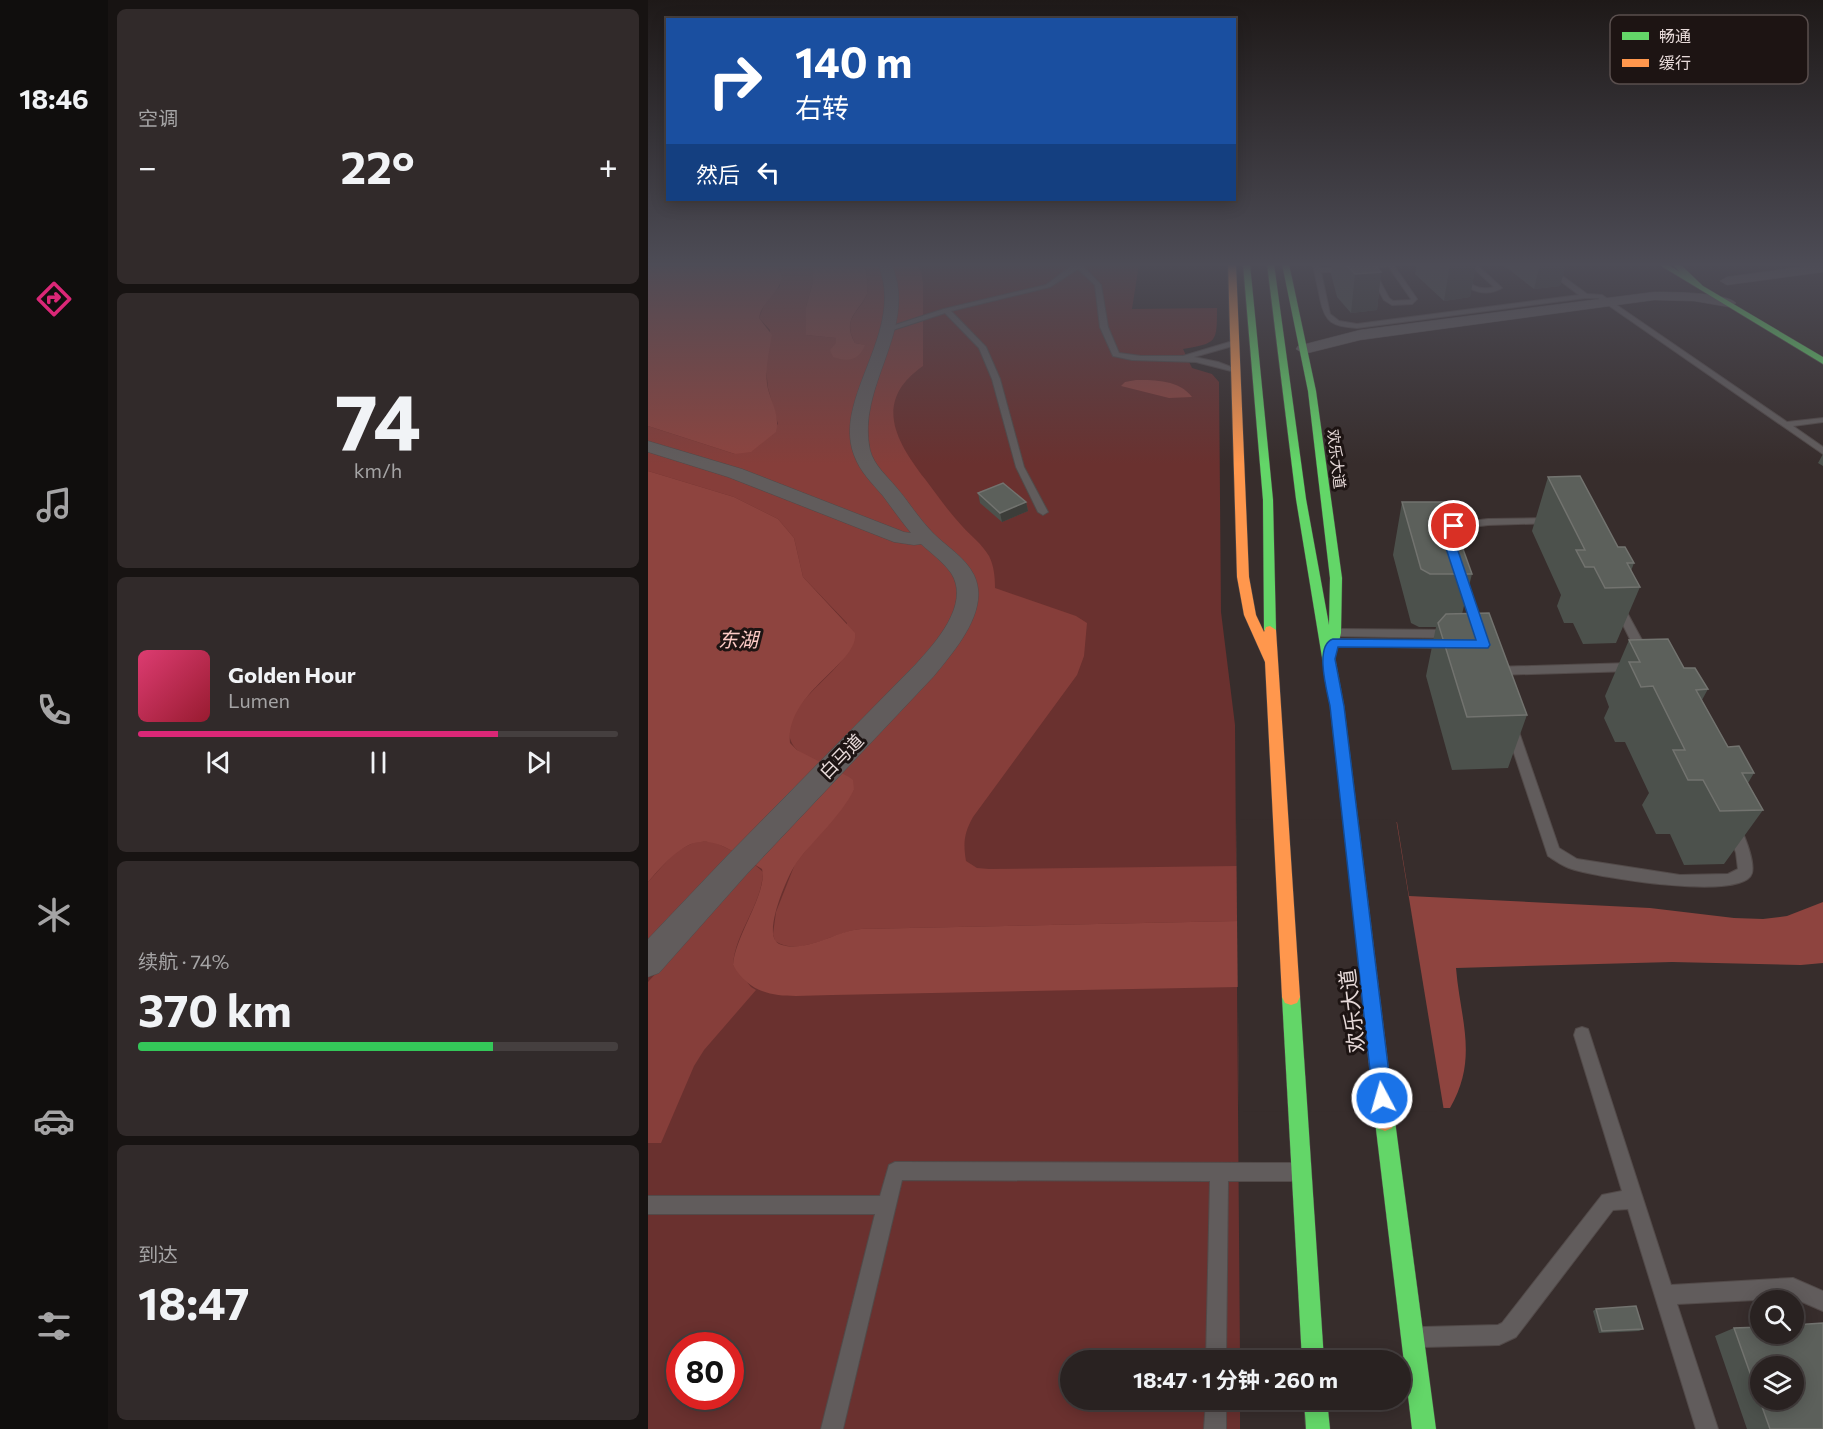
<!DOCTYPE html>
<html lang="zh">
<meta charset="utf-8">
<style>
:root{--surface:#292221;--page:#312a2a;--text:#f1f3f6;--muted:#a5a4a5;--line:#453f3f;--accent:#db2777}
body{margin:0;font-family:Commissioner,"Noto Sans SC",sans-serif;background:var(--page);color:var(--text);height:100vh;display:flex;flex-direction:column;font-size:22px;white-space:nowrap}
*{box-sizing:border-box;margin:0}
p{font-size:20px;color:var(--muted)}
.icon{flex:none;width:33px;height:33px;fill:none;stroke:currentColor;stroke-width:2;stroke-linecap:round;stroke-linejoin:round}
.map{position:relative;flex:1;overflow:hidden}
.panel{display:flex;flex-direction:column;gap:9px;padding:9px;background:#171312;width:540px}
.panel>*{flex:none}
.top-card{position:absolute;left:18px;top:18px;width:570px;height:183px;border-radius:0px;box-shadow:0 3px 15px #0003,0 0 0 2px var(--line);background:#1a4fa0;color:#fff;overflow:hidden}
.buttons{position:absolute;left:1102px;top:1290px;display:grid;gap:12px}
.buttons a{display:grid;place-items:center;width:54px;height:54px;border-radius:50%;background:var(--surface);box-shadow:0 3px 15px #0003,0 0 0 2px var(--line);font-size:30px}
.speed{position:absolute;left:18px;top:1332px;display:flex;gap:12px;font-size:30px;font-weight:700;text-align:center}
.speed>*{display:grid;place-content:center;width:78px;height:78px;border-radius:50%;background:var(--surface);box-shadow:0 3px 15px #0003,0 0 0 2px var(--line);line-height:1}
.speed .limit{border:9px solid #d22;background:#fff;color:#111}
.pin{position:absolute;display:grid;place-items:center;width:51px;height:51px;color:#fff;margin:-26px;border:3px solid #fff;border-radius:50%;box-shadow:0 2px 6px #0007}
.me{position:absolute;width:66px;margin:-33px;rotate:354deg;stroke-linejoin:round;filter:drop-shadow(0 0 4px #0008)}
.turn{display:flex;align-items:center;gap:21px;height:126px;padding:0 30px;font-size:27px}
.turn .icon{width:78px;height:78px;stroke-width:2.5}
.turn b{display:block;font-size:42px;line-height:51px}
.then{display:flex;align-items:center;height:57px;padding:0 30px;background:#0003;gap:12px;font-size:22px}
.big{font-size:45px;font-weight:700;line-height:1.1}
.panel .tile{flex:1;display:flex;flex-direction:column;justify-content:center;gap:9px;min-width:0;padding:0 21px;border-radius:9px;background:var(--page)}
.panel .dial{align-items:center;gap:0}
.dial b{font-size:78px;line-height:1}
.song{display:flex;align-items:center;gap:18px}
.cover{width:72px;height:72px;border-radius:9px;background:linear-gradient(135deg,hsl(340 70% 55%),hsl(350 70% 35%))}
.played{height:6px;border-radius:3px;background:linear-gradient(90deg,var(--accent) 75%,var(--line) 75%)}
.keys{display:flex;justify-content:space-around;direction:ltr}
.heat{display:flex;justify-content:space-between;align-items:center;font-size:33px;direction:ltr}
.charge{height:9px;border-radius:4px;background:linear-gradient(90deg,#34c759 74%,var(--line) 0)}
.trip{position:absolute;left:412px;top:1350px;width:351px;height:60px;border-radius:30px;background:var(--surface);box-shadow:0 3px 15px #0003,0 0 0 2px var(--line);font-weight:700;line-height:60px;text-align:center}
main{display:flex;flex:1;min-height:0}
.menu{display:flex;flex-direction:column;width:108px;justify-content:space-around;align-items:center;background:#100e0d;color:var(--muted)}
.menu .icon{width:42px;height:42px}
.menu .selected{color:var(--accent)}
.menu b{font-size:27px;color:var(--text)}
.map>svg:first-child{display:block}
.green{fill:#6a312f;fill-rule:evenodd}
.forest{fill:#863e3a}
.water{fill:#8e443f}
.pier{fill:#372d2c}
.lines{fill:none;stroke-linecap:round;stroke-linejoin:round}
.lane-casing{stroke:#524a49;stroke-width:2}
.street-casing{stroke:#524a49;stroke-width:1}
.fast-casing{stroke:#524a49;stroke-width:1}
.slow-casing{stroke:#524a49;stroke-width:1}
.lane{fill:#615c5c;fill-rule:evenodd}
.street{fill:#615c5c;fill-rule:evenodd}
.fast{fill:#63d668;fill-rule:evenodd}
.slow{fill:#ff974d;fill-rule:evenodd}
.wall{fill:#4c514c}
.shaded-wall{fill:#3c3d39}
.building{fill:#5c605b;stroke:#72736f;stroke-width:1.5;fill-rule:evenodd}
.route{fill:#1a73e8;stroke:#114b97;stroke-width:1.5}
.labels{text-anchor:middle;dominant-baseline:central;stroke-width:6;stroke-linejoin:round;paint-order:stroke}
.far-street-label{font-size:15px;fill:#e7dad9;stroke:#1d1413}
.street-label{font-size:18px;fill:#e7dad9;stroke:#1d1413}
.water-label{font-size:20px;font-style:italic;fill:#fccbc6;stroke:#1d1413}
.near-street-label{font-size:21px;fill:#e7dad9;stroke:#1d1413}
.key{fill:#1d1413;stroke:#5a4f4e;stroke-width:1.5}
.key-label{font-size:16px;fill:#e7dad9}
</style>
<main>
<nav class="menu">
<b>18:46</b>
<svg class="icon selected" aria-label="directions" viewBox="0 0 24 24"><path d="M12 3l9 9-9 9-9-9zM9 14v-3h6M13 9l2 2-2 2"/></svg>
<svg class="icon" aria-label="music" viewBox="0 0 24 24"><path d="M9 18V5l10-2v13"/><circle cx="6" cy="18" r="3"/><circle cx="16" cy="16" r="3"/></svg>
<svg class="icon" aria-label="phone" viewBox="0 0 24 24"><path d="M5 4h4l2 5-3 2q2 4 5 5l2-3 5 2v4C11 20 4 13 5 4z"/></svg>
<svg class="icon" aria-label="climate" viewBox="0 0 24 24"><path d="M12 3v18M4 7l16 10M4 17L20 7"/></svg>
<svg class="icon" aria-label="car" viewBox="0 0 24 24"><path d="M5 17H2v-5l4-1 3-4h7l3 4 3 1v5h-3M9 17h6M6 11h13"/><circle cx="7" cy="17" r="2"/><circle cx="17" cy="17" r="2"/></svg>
<svg class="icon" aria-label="filters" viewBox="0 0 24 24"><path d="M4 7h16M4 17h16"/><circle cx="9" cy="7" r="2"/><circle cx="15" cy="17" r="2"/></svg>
</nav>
<section class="panel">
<div class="tile"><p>空调</p>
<div class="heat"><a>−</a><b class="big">22°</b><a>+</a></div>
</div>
<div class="tile dial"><b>74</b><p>km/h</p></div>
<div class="tile">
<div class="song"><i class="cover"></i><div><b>Golden Hour</b><p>Lumen</p></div></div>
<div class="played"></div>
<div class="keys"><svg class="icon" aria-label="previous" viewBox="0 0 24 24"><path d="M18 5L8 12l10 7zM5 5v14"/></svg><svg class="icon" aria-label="pause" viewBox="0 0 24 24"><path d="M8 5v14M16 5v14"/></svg><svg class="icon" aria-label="next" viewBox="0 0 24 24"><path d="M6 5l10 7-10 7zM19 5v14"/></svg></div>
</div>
<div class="tile"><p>续航 · 74%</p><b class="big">370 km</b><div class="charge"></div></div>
<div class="tile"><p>到达</p><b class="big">18:47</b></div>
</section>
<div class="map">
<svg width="1175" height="1429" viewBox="0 0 1175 1429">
<rect width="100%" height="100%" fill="#372d2c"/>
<!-- green -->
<path class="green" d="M0,264H491L484,309L569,308C569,343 569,343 535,349L544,368L564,374L571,382L573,612L587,725L592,1360H423V1400H592V1429H0ZM32,1346H82V1396H32Z"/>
<!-- forest -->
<g class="forest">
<path d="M128,264H165V282L158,307V335L189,338L188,343L216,345L207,343C193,318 213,311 219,294C221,286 218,273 217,264H268L273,271L275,283V366C225,401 247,440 277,479C289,495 300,511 314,526C323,536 334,544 341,556C346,566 347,577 347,588L428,616L439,623L436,656L429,675L325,817C316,833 315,843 318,861L329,868L341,869L589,866V921L213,929C187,931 152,958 127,941L125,934L128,912L147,864L206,790L149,750C120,719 178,683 194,660C199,651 198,634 199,623L155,577L146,538L130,519L86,497L0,471V426L87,454L130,424L120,388L118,369L122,330L111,318L118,300L132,286L133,270Z"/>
<polygon points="47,842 66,842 87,852 0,942 0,882 27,852"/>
<path d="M107,865L115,872C114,905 87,932 85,965L103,987L108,990L56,1050L46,1066L13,1143H0V982Z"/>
</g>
<!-- water -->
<g class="water">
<path d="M0,264H128C146,286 114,297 111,318L124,335C121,353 116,371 120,389C124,404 132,416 128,432L103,452L87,454L0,426Z"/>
<path d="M165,264L217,265C218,273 221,286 219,294C212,311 193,318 207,343L217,345C211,361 200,362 185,357L182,350L188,343V338L158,335V307L165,282Z"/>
<path d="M488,380C508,380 531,380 544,397L521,398L473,386L477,382Z"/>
<path d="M0,471L86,497L130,519L146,538L155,577L207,633C211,664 137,692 142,743L149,750L201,777L205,780L206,790C192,817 167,838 149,862C140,874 118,926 127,940C129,944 134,945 138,946C164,950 188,931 213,929L589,921L588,823L749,822L761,896L1002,908L1086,918L1115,919L1139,916L1175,902V963L1153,965L1024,962L808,968C812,1019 831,1058 802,1108L591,1109L590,987L184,995C145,995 107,1004 85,965C87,936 120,892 114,869C58,832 45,829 0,882Z"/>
</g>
<!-- pier -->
<polygon class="pier" points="748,819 796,1111 591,1112 588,820"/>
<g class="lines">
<!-- lane casing -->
<g class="lane-casing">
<g id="lane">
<polygon points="426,264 433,264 453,285 460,327 471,353 493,356 535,356 585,341 589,343 588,345 546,357 570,362 591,370 587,372 548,362 484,360 465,356 452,327 447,285 430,269 402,287 303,311 338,347 352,379 376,467 400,512 395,515 390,512 368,467 344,379 331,348 297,313 245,330 238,328 296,309 398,285"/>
<path d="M665,264H671L672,268H703L717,266L716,264H745L769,299L764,304L744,305L736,300L719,269L703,272H673L682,314L691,321L709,324L931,295L890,264H898L939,294L954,295L1139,422L1175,418V422L1145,426L1175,447V454L950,298H937L709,328C684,326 677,323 672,298C670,287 667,276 665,264ZM740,266L763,299L762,300L745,301L741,298L725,268Z"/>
<path d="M793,264H800C813,277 827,293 846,287L821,264H828L854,288C830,302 809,281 793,264Z"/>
<polygon points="902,518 907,521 905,523 840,525 809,529 804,536 805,539 800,542 797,541 794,536 803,524 806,523 840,519"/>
<polygon points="814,578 819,581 835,627 834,630 830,631 825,627 809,581"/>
<polygon points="971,604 976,607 1001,653 999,656 995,657 989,653 966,607"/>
<polygon points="687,629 801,630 806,634 801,638 683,636 682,633"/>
<polygon points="685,639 801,640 807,644 801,648 681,646 679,643 681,640"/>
<polygon points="984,663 990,667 984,671 848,675 842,671 848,667"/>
<path d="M864,724L868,726L870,729L911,848L929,859L1032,875L1080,874L1090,869L1088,853L1079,828L1081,824L1086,822L1091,824C1096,835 1107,861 1104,873C1096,902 948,877 924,869C916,867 908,861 900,856L858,729L860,726Z"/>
<polygon points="934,1027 940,1029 942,1035 1023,1285 1145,1278 1175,1291 1175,1311 1145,1298 1029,1304 1070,1429 1048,1429 980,1209 965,1210 868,1337 851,1345 776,1347 769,1344 766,1337 769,1330 776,1327 850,1325 854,1323 954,1195 974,1191 926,1035 928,1029"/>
<polygon points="247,1162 643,1163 649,1166 652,1172 649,1178 643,1181 580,1181 578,1360 558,1360 562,1181 254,1180 195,1429 173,1429 227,1214 0,1214 0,1196 232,1196 241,1165"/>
<polygon points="558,1400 578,1400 578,1429 556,1429"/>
</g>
</g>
<!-- street casing -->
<g class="street-casing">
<g id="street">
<path d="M230,264H244L245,268C269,331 208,387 222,450C226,465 238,475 248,487C261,502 271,519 285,533C299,547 317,557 326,575C343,610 306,651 286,676L98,875L11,973L0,977V939L78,857L268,664C287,643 323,604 303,573C295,562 283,553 273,544L266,545L246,542L80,477L0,452V441L94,469L256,532L263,533C253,521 244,508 235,496C224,483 212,472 206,455C184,397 259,331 230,264Z"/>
<polygon points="1175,264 1175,272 1079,285 1072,281 1079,277"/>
<path d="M1006,292C1023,292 1077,292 1088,303L1081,307L1046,301L1006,300L712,340L656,354L648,349L650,346L712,330Z"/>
</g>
</g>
<!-- fast casing -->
<g class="fast-casing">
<g id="fast">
<polygon points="595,264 602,264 625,500 628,630 622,634 616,630 615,500"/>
<polygon points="619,264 626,264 658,499 681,625 682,578 660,391 634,264 641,264 668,391 694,578 693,633 687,658 696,706 720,901 718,906 712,908 706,906 704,901 682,706 648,499"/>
<polygon points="1010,264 1019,264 1032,272 1024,264 1032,264 1055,286 1175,357 1175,364"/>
<polygon points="643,989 649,991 652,997 676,1360 654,1360 634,997 637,991"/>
<polygon points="737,1111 744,1114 747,1121 788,1429 764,1429 727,1121 730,1114"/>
<polygon points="656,1400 679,1400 682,1429 658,1429"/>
</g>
</g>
<!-- slow casing -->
<g class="slow-casing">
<g id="slow">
<polygon points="580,264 588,264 601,577 608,615 616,632 618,627 622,626 628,630 652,997 649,1003 643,1005 637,1003 634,997 617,662 596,615 589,577"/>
<polygon points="712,894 718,896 720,901 747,1121 744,1128 737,1131 730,1128 727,1121 704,901 706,896"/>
</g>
</g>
<!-- lane -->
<use href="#lane" class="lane"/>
<!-- street -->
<use href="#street" class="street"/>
<!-- fast -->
<use href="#fast" class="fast"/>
<!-- slow -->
<use href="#slow" class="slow"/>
</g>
<!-- wall -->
<g class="wall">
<polygon points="681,264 726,264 733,272 729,310 703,313 689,297 683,274 684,266 681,266"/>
<polygon points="769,264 828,264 822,297 796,301 767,274"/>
<polygon points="854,264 918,264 912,286 886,289"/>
<polygon points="1175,454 1175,466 1170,463"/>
<polygon points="900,477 986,563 983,571 992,587 968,643 935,644 925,623 916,623 909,606 913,595 884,531"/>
<polygon points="330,493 378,502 380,511 354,522 332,503"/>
<polygon points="754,502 824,574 814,614 879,715 860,768 804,770 778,676 788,627 771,627 763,623 745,555"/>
<polygon points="981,640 1036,668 1060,689 1054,700 1080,747 1106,773 1100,783 1115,810 1076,864 1036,865 1022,834 1008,834 994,805 1001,793 977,742 967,742 956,718 961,707 957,696"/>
<polygon points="948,1309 995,1329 991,1331 951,1333 945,1311"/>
<polygon points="1086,1328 1175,1429 1099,1429 1067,1336"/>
</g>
<!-- shaded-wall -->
<g class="shaded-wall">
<polygon points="802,264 828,264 822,297 796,301"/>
<polygon points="892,264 918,264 912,286 886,289"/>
<polygon points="733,272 729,310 703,313 707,274"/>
<polygon points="378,502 380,511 354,522 352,513"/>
</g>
<!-- building -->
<g class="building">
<polygon points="697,264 726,264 733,272 707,274"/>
<polygon points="932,476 970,547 977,547 986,563 979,563 992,587 957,588 946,567 937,567 928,550 937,550 900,477"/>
<polygon points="355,483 378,502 352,513 330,493"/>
<polygon points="754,502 798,502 824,574 782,574 773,569"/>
<polygon points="841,613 879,715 819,717 790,623 798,614"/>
<polygon points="1020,639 1036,668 1047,668 1060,689 1048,690 1080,747 1091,746 1106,773 1094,773 1115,810 1072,811 1055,780 1040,780 1025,750 1037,750 1005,686 993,687 981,662 992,662 981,640"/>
<polygon points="988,1306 995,1329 954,1331 948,1309"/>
<path d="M1175,1323V1429H1122L1086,1328L1113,1327V1334H1146V1325ZM1113,1366H1146V1400H1113Z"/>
</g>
<!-- sky -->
<linearGradient id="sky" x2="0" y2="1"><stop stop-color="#1e1918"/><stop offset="0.57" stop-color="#4d4c56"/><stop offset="1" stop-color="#4d4c56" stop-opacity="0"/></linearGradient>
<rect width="1175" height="464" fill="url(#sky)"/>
<!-- route -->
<path class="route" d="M806,522L812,526L805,536L842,645L840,648L690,647L687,659L696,706L744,1098L741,1105L734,1108L728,1105L725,1098L682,706C679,691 666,645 685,639L828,640L794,536L802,523Z"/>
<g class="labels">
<!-- far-street labels -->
<g class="far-street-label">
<text transform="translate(689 459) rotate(83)">欢乐大道</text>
</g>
<!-- street labels -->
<g class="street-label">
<text transform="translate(193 756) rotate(-46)">白马道</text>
</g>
<!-- water labels -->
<g class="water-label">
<text x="90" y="639">东湖</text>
</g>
<!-- near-street labels -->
<g class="near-street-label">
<text transform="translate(703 1011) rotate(-97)">欢乐大道</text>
</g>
</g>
<!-- legend -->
<rect x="962" y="15" width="198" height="69" rx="9" class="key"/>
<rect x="974" y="32" width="27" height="8" fill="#63d668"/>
<rect x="974" y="59" width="27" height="8" fill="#ff974d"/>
<g class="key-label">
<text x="1011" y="42">畅通</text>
<text x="1011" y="69">缓行</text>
</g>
</svg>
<div class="buttons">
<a><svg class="icon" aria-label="search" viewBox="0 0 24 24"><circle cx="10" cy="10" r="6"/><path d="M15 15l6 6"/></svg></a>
<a><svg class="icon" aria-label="layers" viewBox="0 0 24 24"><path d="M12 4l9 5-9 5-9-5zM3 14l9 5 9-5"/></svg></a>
</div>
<div class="speed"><div class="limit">80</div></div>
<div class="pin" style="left:806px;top:526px;background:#d93025"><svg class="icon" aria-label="arrive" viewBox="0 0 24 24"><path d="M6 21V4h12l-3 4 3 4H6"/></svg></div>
<svg class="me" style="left:734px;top:1098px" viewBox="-20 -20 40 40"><circle r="17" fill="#1a73e8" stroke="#fff" stroke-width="3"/><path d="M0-11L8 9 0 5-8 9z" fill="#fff"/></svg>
<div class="trip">18:47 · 1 分钟 · 260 m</div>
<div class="top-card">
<div class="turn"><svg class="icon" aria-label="right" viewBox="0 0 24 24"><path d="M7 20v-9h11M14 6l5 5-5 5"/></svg><div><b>140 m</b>右转</div></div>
<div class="then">然后<svg class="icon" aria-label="left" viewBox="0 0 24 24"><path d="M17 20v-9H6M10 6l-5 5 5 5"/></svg></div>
</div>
</div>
</main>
